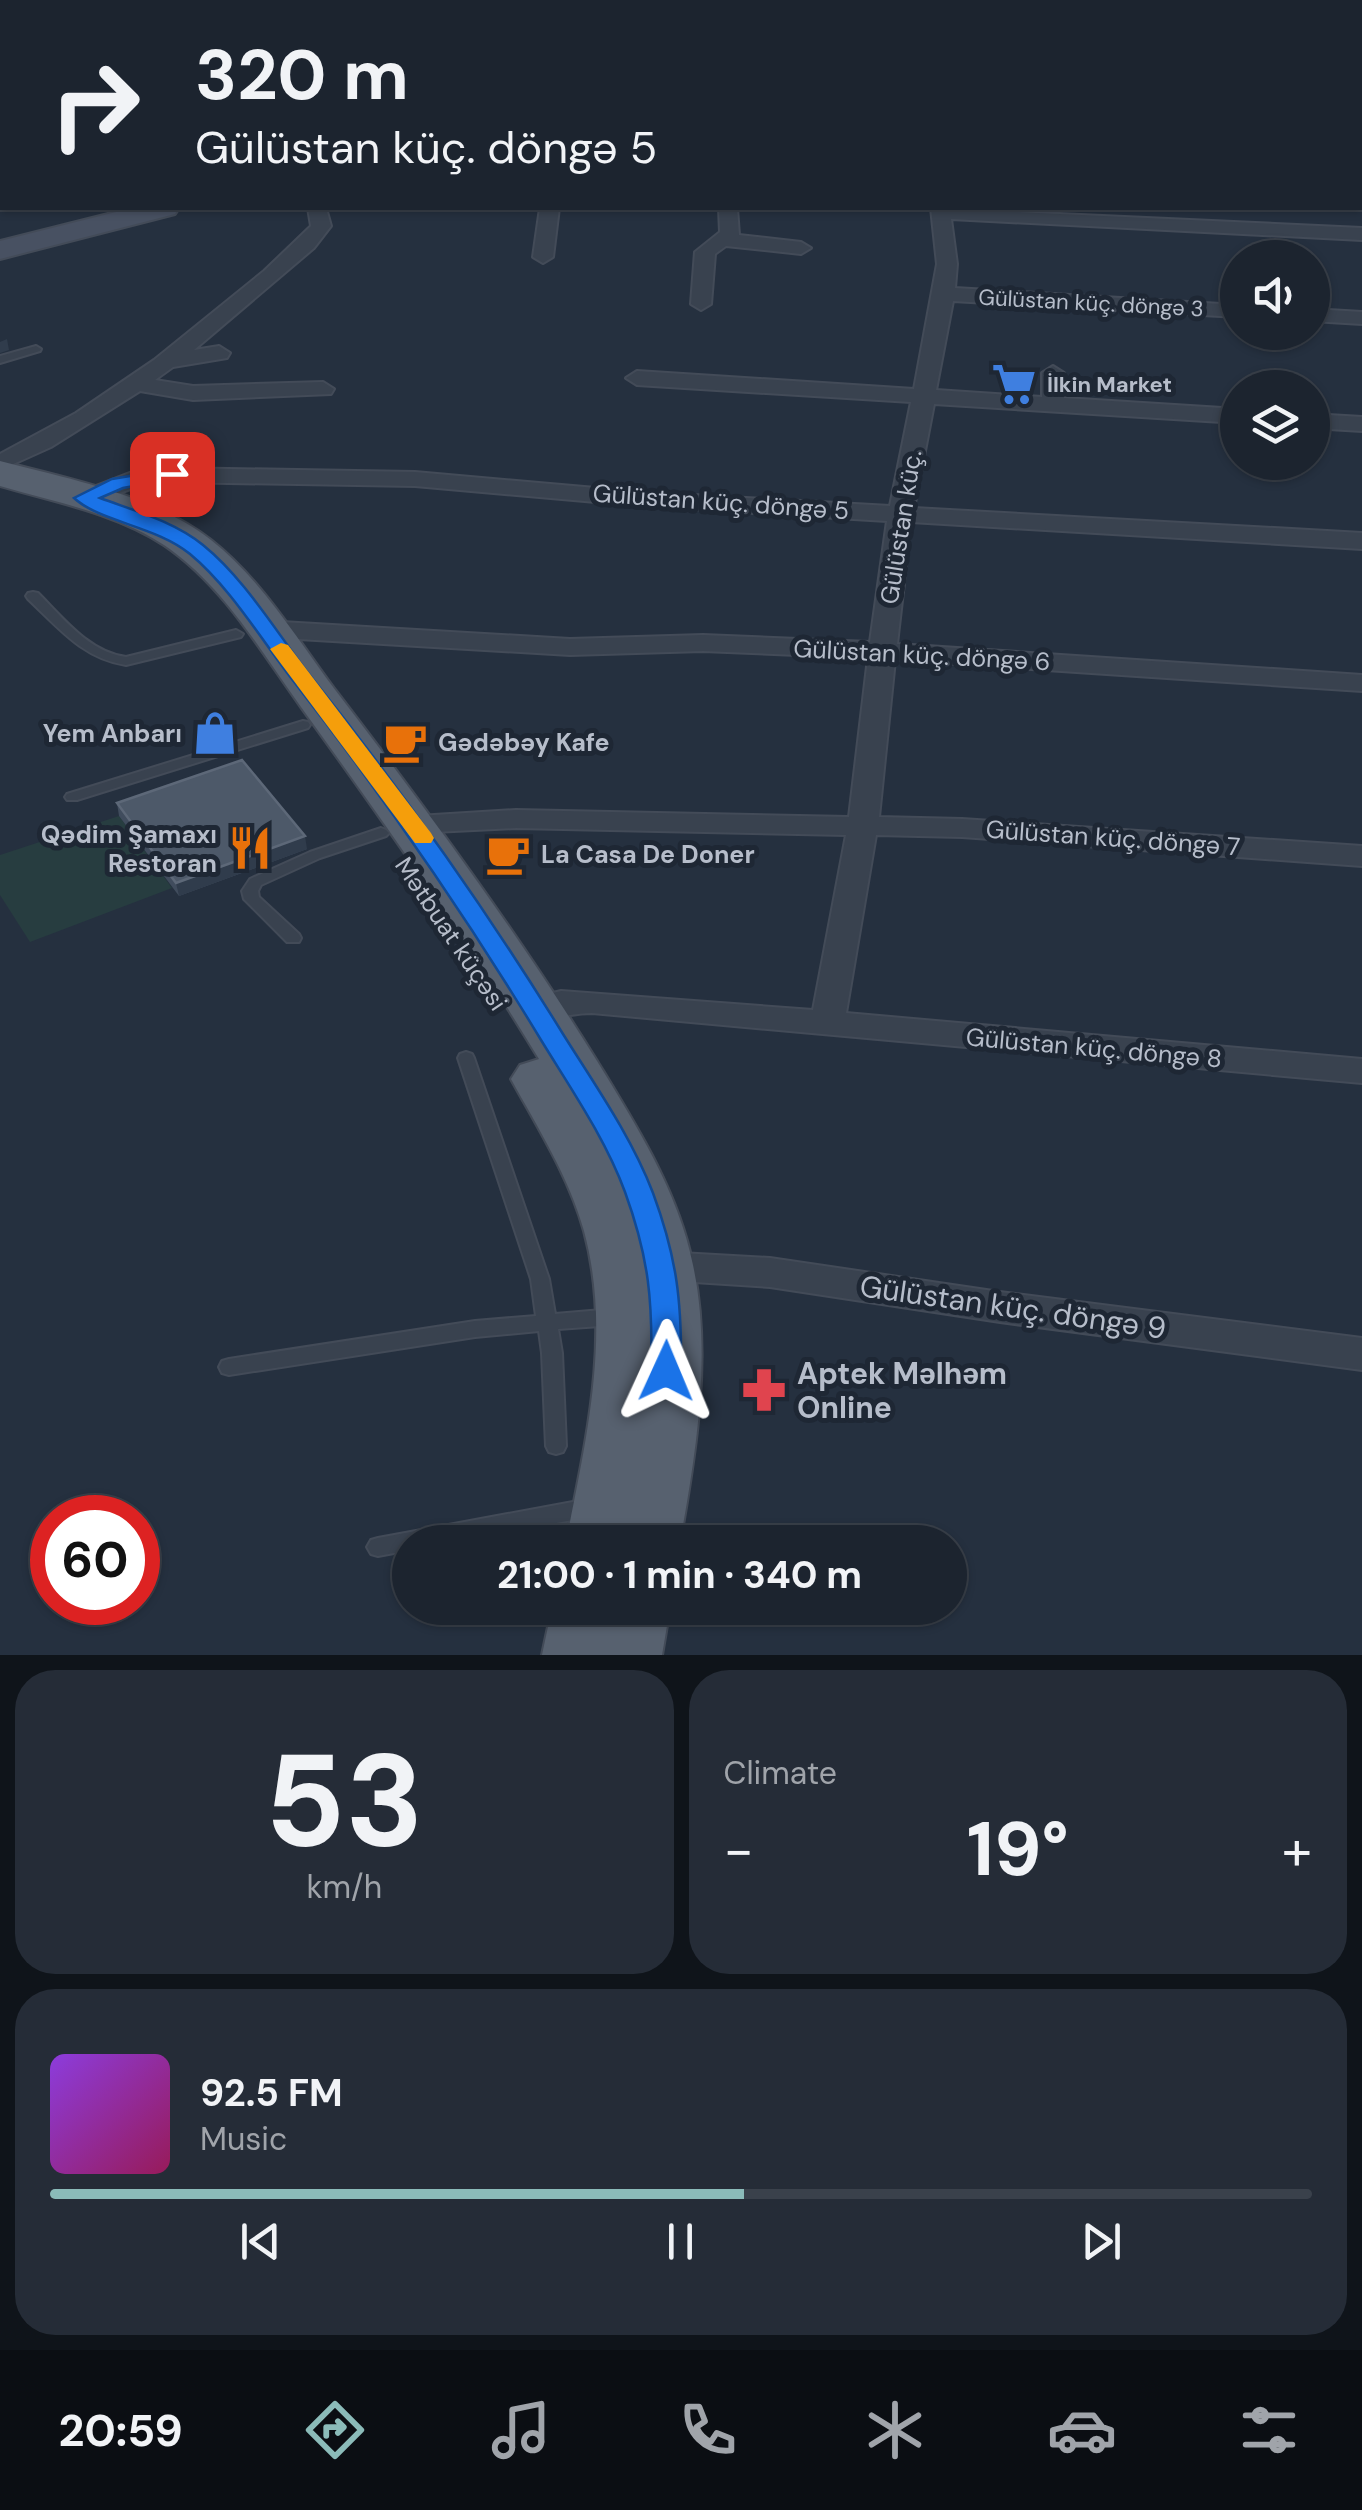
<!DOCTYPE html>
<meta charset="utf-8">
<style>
:root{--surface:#1c242f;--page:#252c37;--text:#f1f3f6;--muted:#a0a4aa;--line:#3a414b;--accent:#8bbbb9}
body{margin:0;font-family:"DM Sans",sans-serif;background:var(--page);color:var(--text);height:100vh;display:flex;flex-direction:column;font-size:38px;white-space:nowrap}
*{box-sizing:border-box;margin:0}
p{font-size:32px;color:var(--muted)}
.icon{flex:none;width:55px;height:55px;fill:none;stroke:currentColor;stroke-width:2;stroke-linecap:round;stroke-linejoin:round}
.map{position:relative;height:1655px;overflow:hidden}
.sheet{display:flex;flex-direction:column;gap:15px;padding:15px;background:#0f141a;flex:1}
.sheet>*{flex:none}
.top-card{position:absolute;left:0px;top:0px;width:1362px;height:210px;box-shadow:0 2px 8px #0004,0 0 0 2px var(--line);background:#1c242f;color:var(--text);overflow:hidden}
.fabs{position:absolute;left:1220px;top:240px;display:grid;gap:20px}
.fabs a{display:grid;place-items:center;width:110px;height:110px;border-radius:50%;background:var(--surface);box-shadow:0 2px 8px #0004,0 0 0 2px var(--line);font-size:50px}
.speed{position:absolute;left:30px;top:1495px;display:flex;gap:20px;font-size:50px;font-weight:700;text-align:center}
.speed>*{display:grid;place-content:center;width:130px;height:130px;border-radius:50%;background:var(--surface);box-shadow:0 2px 8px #0004,0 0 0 2px var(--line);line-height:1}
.speed .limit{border:15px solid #d22;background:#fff;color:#111}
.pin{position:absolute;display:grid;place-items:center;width:85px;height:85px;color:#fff;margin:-42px;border-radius:20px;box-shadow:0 5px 15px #0006}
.me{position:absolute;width:110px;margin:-55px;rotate:1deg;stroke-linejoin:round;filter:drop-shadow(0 0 8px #0008)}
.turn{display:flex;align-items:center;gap:35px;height:210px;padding:0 30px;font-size:45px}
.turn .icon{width:130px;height:130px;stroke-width:2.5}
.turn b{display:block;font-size:70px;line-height:85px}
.big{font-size:75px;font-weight:700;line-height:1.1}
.sheet .tile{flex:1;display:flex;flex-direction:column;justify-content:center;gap:15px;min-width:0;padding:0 35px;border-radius:40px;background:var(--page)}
.sheet .dial{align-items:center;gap:0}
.dial b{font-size:130px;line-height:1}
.song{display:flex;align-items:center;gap:30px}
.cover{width:120px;height:120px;border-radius:15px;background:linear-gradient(135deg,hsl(270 70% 55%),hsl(330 70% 35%))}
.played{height:10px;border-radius:5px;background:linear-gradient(90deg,var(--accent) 55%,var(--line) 55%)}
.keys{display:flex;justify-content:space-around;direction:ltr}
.heat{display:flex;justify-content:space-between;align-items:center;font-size:55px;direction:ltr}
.sheet .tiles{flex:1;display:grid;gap:15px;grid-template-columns:1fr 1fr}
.tile:last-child{grid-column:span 2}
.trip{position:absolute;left:392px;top:1525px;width:575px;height:100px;border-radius:50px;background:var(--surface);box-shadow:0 2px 8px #0004,0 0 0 2px var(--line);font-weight:700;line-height:100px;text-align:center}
.dock{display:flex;height:160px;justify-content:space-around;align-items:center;background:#0b0e13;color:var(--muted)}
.dock .icon{width:70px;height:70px}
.dock .active{color:var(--accent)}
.dock b{font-size:45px;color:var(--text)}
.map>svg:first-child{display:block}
.green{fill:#273d40}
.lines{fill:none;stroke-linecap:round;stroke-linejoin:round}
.service-casing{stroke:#434b58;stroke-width:4}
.minor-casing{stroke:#434b58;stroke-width:4}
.secondary-casing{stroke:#434b58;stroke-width:4}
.primary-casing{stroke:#434b58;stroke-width:4}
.service{fill:#39424f;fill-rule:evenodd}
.minor{fill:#39424f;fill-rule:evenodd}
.secondary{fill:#485162;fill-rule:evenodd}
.primary{fill:#57616f;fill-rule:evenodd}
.wall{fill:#404c5d}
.shaded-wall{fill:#303c4c}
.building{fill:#4d5969;stroke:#5d6878;stroke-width:2.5}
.route{fill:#1a73e8;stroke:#114b97;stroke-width:2.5}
.slow{fill:#f59e0b}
.labels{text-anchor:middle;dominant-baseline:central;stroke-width:10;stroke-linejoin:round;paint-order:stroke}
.far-street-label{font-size:22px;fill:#b6bdca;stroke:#1e2734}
.far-poi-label{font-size:22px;font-weight:bold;fill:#b6bdca;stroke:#1e2734;text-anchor:start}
.street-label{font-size:25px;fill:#b6bdca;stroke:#1e2734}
.poi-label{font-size:25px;font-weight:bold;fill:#b6bdca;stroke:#1e2734;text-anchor:end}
.near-street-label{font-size:30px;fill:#b6bdca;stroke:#1e2734}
.near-poi-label{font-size:30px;font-weight:bold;fill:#b6bdca;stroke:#1e2734;text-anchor:start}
</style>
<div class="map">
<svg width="1362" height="1655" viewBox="0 0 1362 1655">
<rect width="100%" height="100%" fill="#25303f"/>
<!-- green -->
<polygon class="green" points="119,816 172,888 30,942 0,895 0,855"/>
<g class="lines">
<!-- service casing -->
<g class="service-casing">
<g id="service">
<polygon points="36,346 41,349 40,351 0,363 0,356"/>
<path d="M33,592L38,593C63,618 89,652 126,657L236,630L243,634L241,637L126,665C83,659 58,627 28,599L26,596L28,593Z"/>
<polygon points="303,721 308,722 310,725 308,728 77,800 67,800 65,797 67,794"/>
<polygon points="381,828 386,830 389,833 386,836 320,858 261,885 258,891 259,897 299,934 301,938 299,942 287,942 244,899 242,891 250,879 310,852"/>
<polygon points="466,1052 472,1054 474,1058 549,1279 555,1314 614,1309 621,1312 624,1317 621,1322 614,1325 558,1329 562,1353 566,1446 563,1452 556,1454 549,1452 546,1446 542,1353 539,1331 475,1337 229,1375 222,1373 219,1367 222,1361 229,1359 475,1321 536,1316 531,1279 458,1058 460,1054"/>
<polygon points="589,1499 596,1502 599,1508 596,1514 589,1517 452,1542 410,1542 410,1550 378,1556 371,1554 367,1547 371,1540 378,1538"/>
</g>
</g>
<!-- minor casing -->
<g class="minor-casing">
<g id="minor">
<polygon points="802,0 825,0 826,2 804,2"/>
<rect x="1360" y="45" width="2" height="10"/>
<rect x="1360" y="134" width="2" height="10"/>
<polygon points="308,208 326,208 331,226 314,248 194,350 219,346 230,353 227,358 173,367 155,380 193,386 323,382 334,389 331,394 193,400 140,391 51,447 0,470 0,454 76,413 154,360 264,271 311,226"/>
<polygon points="540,208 559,208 553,257 543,263 533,257"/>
<polygon points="719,208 737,208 739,235 801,242 811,248 801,254 726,246 715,254 711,304 701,310 691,304 695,252 720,232"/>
<path d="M931,208L1362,228V240L951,219L957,264L955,288L1238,305V317L953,301L936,390L1042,397V373L1053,366L1064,373V398L1238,409V423L934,404L914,508L1362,533V549L911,522L897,644L1362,675V691L895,660L879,817L962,819L1362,846V866L962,837L876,835L846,1013L1362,1059V1083L592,1013C570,1013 544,1022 524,1016L519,1008L524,1000L561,991L813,1010L846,835L516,828L413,833L402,831L398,824L402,817L516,810L849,817L868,658L703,651L570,655L265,637L252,629L265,621L570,639L703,635L870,642L887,521L641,506L415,486L172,482L144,484L84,506L72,499L75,494L132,472L172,468L415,472L641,492L890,506L911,402L637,385L626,378L637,371L914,389L937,264Z"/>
<polygon points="1312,309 1362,312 1362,324 1312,321"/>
<polygon points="1312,414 1362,417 1362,431 1312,428"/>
<polygon points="663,1252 770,1258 1000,1292 1362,1338 1362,1370 1000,1322 770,1287 663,1280 650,1276 644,1266 650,1256"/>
</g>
</g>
<!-- secondary casing -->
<g class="secondary-casing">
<polygon id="secondary" points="132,208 179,208 175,214 0,259 0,241"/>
</g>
<!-- primary casing -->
<g class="primary-casing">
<g id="primary">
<path d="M0,461C70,479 153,495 211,540C262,580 297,639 336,691C428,811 517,932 597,1061C636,1125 678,1191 693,1265C712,1355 696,1453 680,1542H566C586,1440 612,1334 584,1231C569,1177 538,1128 511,1079L520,1065L539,1059C465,937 384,822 301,707C260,650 223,585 164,545C115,513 55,502 0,486Z"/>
<polygon points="552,1608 670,1608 662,1655 542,1655"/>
</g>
</g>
<!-- service -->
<use href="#service" class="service"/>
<!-- minor -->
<use href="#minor" class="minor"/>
<!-- secondary -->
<use href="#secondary" class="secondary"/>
<!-- primary -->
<use href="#primary" class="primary"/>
</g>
<!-- wall -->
<polygon class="wall" points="117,803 307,849 179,896 119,816"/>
<!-- shaded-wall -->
<g class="shaded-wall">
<polygon points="7,339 9,350 0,353 0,342"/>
<polygon points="305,836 307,849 179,896 176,883"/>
</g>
<!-- building -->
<polygon class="building" points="242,760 305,836 176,883 117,803"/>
<!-- route -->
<path class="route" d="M172,469L181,474L178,478L123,488L100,498C135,511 173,521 203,545C245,579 276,632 309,674C401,789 486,909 563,1034C595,1085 631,1136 653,1193C677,1258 682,1302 681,1371L677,1380L666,1383L656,1380L651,1371C653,1302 649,1258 625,1192C605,1138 571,1089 541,1040C466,916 384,797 295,683C262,641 231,588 190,554C156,526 100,522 74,498L112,479Z"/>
<!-- slow -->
<polygon class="slow" points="281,643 288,645 431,833 434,838 431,843 415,843 270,649"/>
<!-- icons -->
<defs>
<g id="supermarket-bare" transform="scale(3.45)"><path d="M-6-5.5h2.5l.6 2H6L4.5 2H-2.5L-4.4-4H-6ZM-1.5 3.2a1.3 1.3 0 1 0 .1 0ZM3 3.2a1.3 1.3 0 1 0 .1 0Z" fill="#3f7fe0" stroke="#1e2734" stroke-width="2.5" paint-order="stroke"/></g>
<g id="shop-bare" transform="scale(3.45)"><path d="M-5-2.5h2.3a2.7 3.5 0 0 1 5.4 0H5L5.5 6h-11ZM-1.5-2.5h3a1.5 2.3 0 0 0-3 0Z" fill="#3f7fe0" stroke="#1e2734" stroke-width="2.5" paint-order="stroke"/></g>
<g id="cafe-bare" transform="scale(3.45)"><path d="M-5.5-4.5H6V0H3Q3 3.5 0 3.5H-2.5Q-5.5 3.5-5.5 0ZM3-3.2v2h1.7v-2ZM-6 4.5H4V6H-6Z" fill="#e8710a" stroke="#1e2734" stroke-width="2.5" paint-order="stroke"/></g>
<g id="restaurant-bare" transform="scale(3.45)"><path d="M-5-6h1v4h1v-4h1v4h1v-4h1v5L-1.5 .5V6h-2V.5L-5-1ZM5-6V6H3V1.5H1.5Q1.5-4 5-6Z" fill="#e8710a" stroke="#1e2734" stroke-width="2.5" paint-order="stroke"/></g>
<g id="pharmacy-bare" transform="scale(3.45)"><path d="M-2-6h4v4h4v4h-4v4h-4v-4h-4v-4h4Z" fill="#e0444e" stroke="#1e2734" stroke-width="2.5" paint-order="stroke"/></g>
</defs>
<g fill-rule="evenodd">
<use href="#supermarket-bare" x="1014" y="384"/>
<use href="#shop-bare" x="215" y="733"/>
<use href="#cafe-bare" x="405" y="742"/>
<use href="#restaurant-bare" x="250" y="848"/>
<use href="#cafe-bare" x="508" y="854"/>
<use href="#pharmacy-bare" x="764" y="1390"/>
</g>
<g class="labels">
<!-- far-street labels -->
<g class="far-street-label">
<text transform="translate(1091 303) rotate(3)">Gülüstan küç. döngə 3</text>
</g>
<!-- far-poi labels -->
<g class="far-poi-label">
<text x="1047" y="384">İlkin Market</text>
</g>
<!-- street labels -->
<g class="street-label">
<text transform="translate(721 502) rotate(4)">Gülüstan küç. döngə 5</text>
<text transform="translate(901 527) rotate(-81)">Gülüstan küç.</text>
<text transform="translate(922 655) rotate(3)">Gülüstan küç. döngə 6</text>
<text transform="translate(1113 838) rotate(4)">Gülüstan küç. döngə 7</text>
<text transform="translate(451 934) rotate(56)">Mətbuat küçəsi</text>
<text transform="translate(1094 1048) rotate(5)">Gülüstan küç. döngə 8</text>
</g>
<!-- poi labels -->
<g class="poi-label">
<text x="182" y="733">Yem Anbarı</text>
<text x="438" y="742" text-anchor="start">Gədəbəy Kafe</text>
<text x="217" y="834">Qədim Şamaxı<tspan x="217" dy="29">Restoran</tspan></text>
<text x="541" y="854" text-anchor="start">La Casa De Doner</text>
</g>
<!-- near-street labels -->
<g class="near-street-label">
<text transform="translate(1013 1307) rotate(8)">Gülüstan küç. döngə 9</text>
</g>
<!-- near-poi labels -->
<g class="near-poi-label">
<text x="797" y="1373">Aptek Mәlhәm<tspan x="797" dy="34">Online</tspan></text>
</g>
</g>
</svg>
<div class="fabs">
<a><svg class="icon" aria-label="sound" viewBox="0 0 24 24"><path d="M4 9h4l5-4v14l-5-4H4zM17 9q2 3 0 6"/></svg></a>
<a><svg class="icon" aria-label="layers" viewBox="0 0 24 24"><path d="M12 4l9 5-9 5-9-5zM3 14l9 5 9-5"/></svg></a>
</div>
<div class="speed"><div class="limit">60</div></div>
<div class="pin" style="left:172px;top:474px;background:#d93025"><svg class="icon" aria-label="arrive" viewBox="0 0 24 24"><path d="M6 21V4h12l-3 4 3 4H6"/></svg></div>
<svg class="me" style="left:666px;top:1371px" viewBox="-20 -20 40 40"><path d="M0-17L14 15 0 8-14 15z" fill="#1a73e8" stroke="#fff" stroke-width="4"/></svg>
<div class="trip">21:00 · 1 min · 340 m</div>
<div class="top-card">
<div class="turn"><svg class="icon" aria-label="right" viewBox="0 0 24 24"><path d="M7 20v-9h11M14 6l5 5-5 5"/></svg><div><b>320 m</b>Gülüstan küç. döngə 5</div></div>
</div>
</div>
<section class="sheet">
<div class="tiles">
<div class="tile dial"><b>53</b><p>km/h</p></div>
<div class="tile"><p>Climate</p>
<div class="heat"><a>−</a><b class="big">19°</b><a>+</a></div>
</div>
<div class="tile">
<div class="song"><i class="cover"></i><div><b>92.5 FM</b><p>Music</p></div></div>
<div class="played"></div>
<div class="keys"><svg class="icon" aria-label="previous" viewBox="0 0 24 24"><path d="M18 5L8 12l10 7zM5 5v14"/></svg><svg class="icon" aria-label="pause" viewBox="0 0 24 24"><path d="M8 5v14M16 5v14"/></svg><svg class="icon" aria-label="next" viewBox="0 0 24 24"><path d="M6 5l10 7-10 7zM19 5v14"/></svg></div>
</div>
</div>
</section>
<nav class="dock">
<b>20:59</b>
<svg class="icon active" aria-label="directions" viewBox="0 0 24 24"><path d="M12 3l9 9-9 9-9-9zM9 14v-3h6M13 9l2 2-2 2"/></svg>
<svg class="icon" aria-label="music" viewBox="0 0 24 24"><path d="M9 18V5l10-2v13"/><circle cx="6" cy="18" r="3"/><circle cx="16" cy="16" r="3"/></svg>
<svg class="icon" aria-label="phone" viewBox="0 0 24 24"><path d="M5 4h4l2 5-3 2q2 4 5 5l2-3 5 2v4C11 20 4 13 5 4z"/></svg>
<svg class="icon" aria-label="climate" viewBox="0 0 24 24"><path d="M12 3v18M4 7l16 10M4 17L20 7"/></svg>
<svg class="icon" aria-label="car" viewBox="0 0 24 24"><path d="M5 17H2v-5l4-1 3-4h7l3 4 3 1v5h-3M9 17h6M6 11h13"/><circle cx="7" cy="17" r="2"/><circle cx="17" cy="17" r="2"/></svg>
<svg class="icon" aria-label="filters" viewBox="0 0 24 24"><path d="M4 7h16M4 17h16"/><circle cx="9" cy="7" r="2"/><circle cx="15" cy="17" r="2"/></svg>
</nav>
